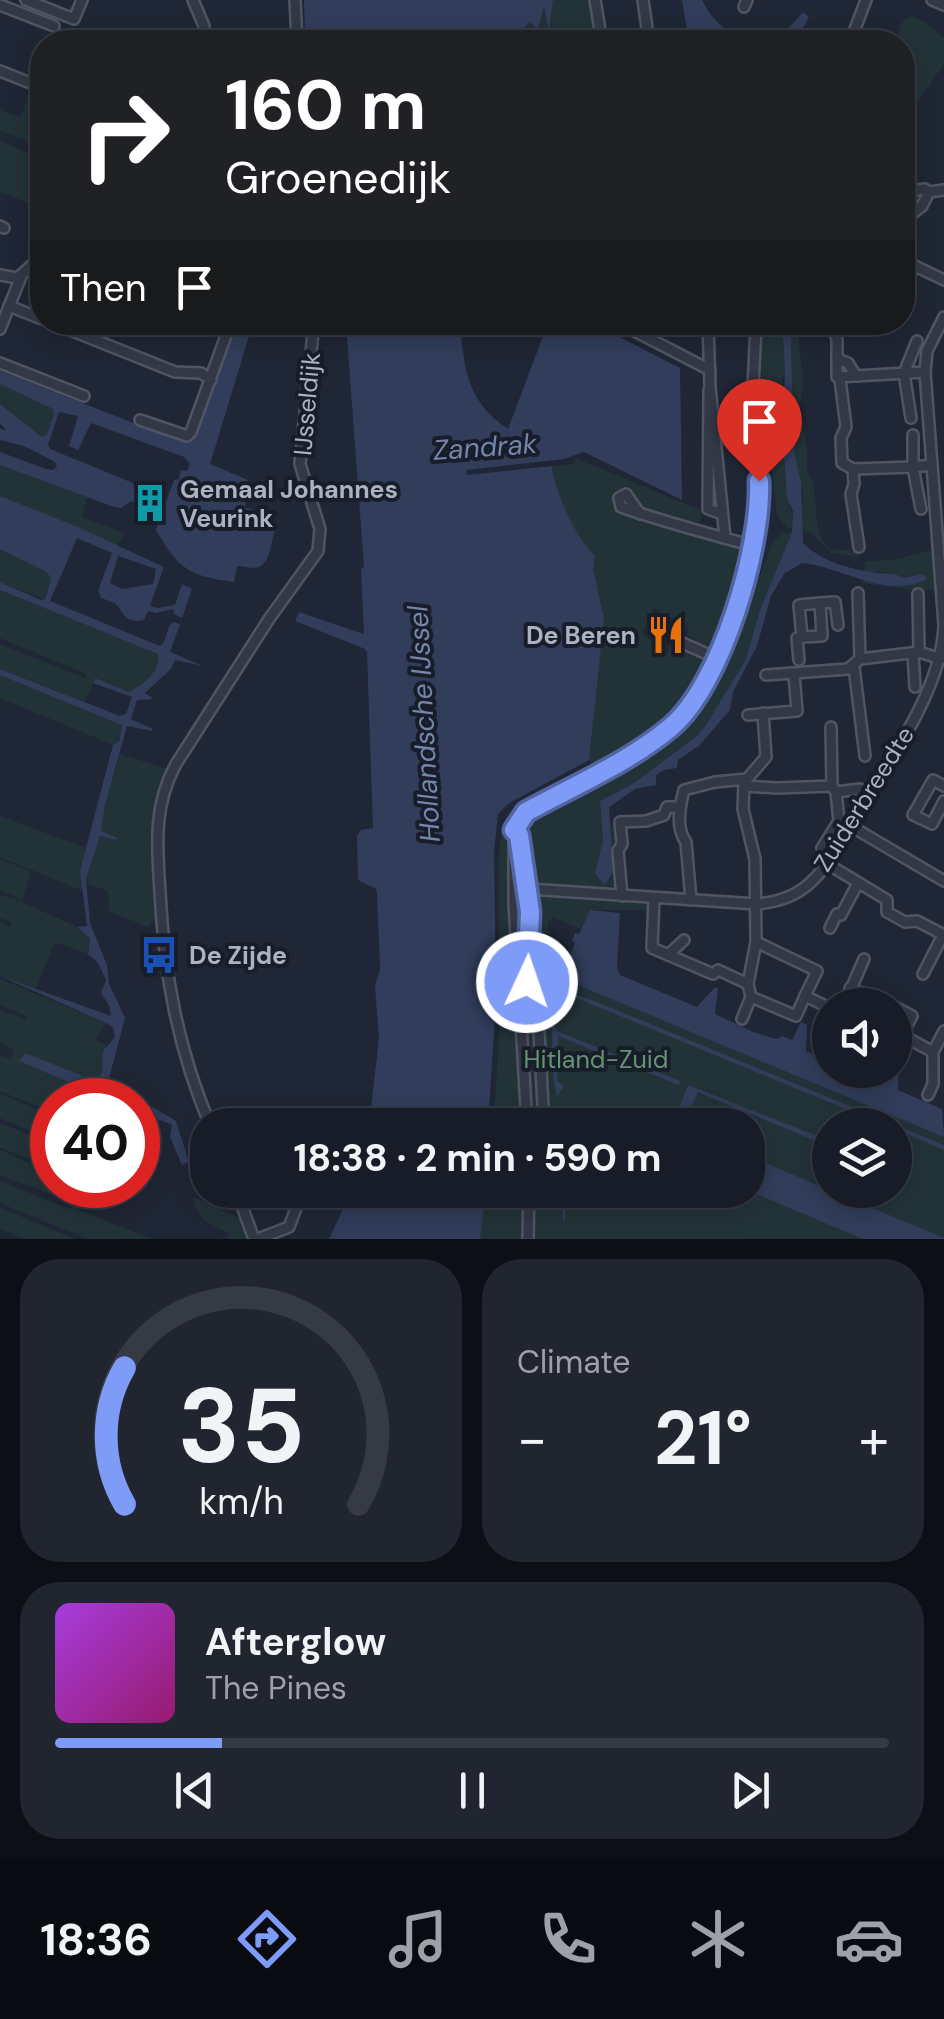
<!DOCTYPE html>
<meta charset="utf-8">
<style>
:root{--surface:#171c28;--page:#202530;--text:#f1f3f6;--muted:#9ea1a8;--line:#363a45;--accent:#7e9cf7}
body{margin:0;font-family:"DM Sans",sans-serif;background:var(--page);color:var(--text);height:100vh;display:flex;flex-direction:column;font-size:38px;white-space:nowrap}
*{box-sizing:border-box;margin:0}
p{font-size:32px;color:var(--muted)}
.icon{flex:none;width:55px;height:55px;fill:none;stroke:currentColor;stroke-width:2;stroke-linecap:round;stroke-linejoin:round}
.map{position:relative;height:1239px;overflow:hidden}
.side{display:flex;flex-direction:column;gap:20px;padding:20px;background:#0d0f16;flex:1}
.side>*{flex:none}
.top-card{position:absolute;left:30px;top:30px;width:885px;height:305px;border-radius:40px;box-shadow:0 5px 25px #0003,0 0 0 2px var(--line);background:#202124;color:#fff;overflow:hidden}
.buttons{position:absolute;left:812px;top:988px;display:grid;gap:20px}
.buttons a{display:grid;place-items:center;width:100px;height:100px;border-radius:50%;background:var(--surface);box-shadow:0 5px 25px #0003,0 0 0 2px var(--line);font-size:50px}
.speed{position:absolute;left:30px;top:1078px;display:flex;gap:20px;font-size:50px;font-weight:700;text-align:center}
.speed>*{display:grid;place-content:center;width:130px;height:130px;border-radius:50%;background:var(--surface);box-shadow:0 5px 25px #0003,0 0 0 2px var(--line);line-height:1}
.speed .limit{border:15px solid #d22;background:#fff;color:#111}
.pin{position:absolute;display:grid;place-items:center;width:85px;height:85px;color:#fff;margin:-102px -42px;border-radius:50% 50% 50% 0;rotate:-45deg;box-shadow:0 0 10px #0007}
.pin .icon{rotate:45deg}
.me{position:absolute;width:110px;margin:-55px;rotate:3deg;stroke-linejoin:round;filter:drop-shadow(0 0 8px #0008)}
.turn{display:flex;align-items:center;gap:35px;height:210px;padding:0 30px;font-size:45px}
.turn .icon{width:130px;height:130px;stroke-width:2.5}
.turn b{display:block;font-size:70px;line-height:85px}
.then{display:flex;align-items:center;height:95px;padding:0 30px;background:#0003;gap:20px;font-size:38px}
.big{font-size:75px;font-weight:700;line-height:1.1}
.side .tile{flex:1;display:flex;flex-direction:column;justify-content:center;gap:15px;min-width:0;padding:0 35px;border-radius:40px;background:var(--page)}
.side .dial{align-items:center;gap:0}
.dial svg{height:260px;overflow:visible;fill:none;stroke:var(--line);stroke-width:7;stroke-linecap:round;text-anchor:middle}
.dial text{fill:var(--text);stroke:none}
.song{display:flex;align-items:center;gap:30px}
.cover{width:120px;height:120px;border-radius:15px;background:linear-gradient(135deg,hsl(280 70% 55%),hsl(320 70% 35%))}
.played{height:10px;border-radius:5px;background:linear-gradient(90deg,var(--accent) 20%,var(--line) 20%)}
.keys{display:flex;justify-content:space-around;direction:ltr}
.heat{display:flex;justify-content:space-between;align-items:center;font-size:55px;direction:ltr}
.side .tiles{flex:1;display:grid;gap:20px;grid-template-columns:1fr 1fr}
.tile:last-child{grid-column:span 2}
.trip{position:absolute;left:190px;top:1108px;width:575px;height:100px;border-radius:40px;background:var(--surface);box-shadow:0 5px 25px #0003,0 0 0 2px var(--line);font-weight:700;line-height:100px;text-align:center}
.dock{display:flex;height:160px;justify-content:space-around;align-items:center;background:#090b10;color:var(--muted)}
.dock .icon{width:70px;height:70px}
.dock .current{color:var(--accent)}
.dock b{font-size:45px;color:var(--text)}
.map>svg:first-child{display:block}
.green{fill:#223338;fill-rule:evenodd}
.water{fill:#313d5b;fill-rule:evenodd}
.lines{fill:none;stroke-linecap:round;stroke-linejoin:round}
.stream{stroke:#313d5b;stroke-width:2.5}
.minor-casing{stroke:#505564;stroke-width:14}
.minor{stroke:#323846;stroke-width:9}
.route-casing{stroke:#5265a1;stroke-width:25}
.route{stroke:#7e9cf7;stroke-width:18}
.labels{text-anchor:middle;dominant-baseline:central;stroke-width:8;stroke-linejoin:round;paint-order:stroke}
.street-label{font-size:25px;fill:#acb2c3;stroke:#181d2a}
.poi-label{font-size:25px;font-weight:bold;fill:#acb2c3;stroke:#181d2a;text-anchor:start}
.park-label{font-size:25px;fill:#659376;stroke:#181d2a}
.water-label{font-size:28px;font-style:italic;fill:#7485ac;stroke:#181d2a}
</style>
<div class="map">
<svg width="944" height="1239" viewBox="0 0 944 1239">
<rect width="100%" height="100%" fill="#1f2635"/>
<!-- green -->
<g class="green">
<polygon points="553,0 593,0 599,42 515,42 529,22 538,32 545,5 550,26"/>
<polygon points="912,16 925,22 944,38 944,64 903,124 902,81 906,72 902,42 897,39 901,23"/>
<polygon points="42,66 42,111 29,142 0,131 0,110 20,117"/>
<polygon points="0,141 42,159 42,193 37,206 0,192"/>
<path d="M759,323H782L785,372L782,377C782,415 783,452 786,490C787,504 794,512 792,528H787L777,515L764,396L756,385Z"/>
<path d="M791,323H797L803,381L800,410L807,449V471C823,494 808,528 829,549L858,551V557L831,553L812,533L801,530L803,494L790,437L789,412L792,394Z"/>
<polygon points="0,384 53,409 54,413 47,434 42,437 0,404"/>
<path d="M575,458L703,511L700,521C681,527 660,519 643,507C636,502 632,493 626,487L614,493L612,498L616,509L681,532L701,533L747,547L750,551L717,649L710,651L695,645L696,640L687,635L689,627L654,608L642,633L666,655L670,646L704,660L706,656L711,662C698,686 687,709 666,727C622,767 550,778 515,826L525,1125H493C496,1081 500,1037 501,993C502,955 489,836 511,810L592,764L587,755L604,617L592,568L595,560C581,544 551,486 552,466L575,464Z"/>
<polygon points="0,465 87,497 82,517 124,533 118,546 0,496"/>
<path d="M792,532L760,610L746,659L706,725L698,735L634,783L601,801L603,841L595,874L605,882L612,878L609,824L612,823L619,889L609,886L608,891L534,886C524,875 518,832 528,814L661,738L720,658L730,651L773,542L782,533Z"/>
<polygon points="0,549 47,572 51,579 44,599 0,582"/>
<path d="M934,549L937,589L919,591L862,583V580L898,586L923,574L903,578C893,570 877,574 864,571L866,561L894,560Z"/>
<path d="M0,590L158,654C159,672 145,685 129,692L95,678L85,702L0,669V644L85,678L87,674L0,638Z"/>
<polygon points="0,675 122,724 118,741 113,745 0,698"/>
<path d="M120,754L167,769L161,791L159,914L148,927L110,912C103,892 122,895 88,884L86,879L100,836L115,840L117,837L101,831L105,805Z"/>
<polygon points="0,816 86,848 80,870 83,891 0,857"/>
<polygon points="0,859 31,872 22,902 77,927 90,938 88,954 55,942 36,989 0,976 0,922 10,927 12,922 0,918 0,895 19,901 17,897 0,890"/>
<path d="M526,886L533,950L551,946L570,955L562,975L944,1126V1239H531L532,1190H748V1125H530L516,887ZM830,1125H895V1190H830Z"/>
<polygon points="541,893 648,901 648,910 590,910 581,929 552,917 548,923 550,942 536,944 533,900"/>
<polygon points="0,979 106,1023 95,1040 106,1045 102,1072 96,1081 25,1053 20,1061 97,1094 97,1100 52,1100 52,1112 0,1091 0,1055 11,1059 14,1049 0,1043 0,1010 26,1020 27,1016 0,1005"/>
<polygon points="0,1094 52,1115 52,1140 0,1118"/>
<polygon points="0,1123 52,1144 52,1169 0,1147"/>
<polygon points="0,1150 52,1173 52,1185 86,1185 77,1206 79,1210 152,1239 88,1239 0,1203 0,1181 70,1209 76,1204 0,1175"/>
<polygon points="486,1190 527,1190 526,1239 479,1239"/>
<path d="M193,1197L240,1218L249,1239H227L229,1233C211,1226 195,1217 193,1197Z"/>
<polygon points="0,1208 75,1239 24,1239 0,1229"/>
</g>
<!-- water -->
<g class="water">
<polygon points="304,0 553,0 549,31 544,6 537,35 534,26 529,22 515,42 305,42"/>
<path d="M682,0H702C718,33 746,44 781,37L803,12L809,17L799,36L790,42H716L720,36L713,31L705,35L711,42H689Z"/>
<path d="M237,323H253L210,464L248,480L245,507L255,511L252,523L275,529C271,541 271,566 255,568C249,568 243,566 237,566L234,582C189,576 179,570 156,530L174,480L179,479L181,470L187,471L190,464L184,457L91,423L78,450L69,446L78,416L59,412L48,445L50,449L133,483L135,491L144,496L141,504L131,501L121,508L114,507L0,465V452L46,469L53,470L57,467L55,462L24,446L0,440V429L6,430L0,423V404L42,437L47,434L54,414L53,409L0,384V371L172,438L187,440L198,430Z"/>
<path d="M346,323H460C464,369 467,402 508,429L548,323H592L680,368L682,500L584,452L564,459L466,470L467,475L552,466C552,485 579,545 595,555L593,569L604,618L589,760L509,803L498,814L494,850L496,1000L488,1125H369L379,1038L375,986L380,969L377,893L376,889L358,880L357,836L361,830L373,828L367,652L365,649L295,621L299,612L364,634L361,569L364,567Z"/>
<path d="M782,323H791L792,394L789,426L801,483L803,543C820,560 848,569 871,572C884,575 893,571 903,578L923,574L927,579C885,600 843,567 802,563L784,574L771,596L757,646L733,692L730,710L700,745L678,760L677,768L664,770L656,775V785L635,789L609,807L613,873L605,885L595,874L603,840L600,801L634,783L698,735L706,725L746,659L760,610L792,532L793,511L787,499L782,429L785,371Z"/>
<path d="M0,496L78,527L164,567L150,606L158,608L175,605L182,584L192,589L182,618L174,614L173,609L156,613L148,611L144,620C125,624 125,614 115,603L101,598L98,591L112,553L77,538L50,601L160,646C168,641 165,628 173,622L180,624L170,652L203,666L175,660L171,669L145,693L154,699L137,700L131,719L153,729L152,731L127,726L105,805L101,831L118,838L115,840L100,836L86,879L90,923L107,965L109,984L125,1018L107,1086C131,1097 155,1107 176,1121L189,1162L182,1165L170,1137L172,1125L138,1111V1100H111L102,1096L97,1100V1094L19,1061L25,1053L96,1081L102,1072L103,1051L115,1037L113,1027L106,1023L0,976L111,1016L109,1005L101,993L106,980L98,963L88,954L90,938L77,927L87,926L80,871L113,745L119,741L122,725L0,675V669L120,716L126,714L132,697L93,683L95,678L129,692C144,685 160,672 158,654L0,590V582L41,600L45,599L51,579L47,572L0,549ZM118,556L156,569L153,584L122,589L110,583Z"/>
<polygon points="590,910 620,913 617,968 620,975 697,1007 715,987 718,989 715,1014 753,1032 777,1039 782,1036 792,1040 801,1022 807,1025 806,1051 830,1062 830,1070 847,1070 854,1076 857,1072 868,1077 871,1073 881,1078 895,1070 895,1060 899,1062 898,1090 942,1109 944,1137 561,978 575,943 572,941 575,933 579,934"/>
<polygon points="551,986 592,1000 944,1145 944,1150 895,1129 895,1125 885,1125 557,990 554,992 555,1027 559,1032 680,1081 679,1085 558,1036 557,1081 564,1086 557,1097 553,1074"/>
<polygon points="688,1085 830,1141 830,1147 698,1092 683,1125 672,1125"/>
<polygon points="748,1156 944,1238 944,1239 863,1239 747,1190"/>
<polygon points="352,1190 486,1190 480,1239 329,1239"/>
</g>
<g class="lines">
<!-- stream -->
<polyline class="stream" points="563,1190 564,1220"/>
<!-- minor casing -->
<g class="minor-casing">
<g id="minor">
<polyline points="26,0 74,19 82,0"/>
<polyline points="193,0 204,26 205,42"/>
<polyline points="295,0 297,42"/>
<polyline points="595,0 602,42"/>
<polyline points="643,0 649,42"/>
<polyline points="932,0 944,5"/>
<polyline points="0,5 54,26"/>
<polyline points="744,7 747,0"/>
<polyline points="67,42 75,36 93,42"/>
<polyline points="121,42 122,40 129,42"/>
<polyline points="850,42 866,0"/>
<polyline points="0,71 33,84"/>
<polyline points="908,217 905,218 903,192 925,189 929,192"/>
<polyline points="0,226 4,228"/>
<polyline points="902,254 909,241 908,217 922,206 929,192 944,190"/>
<polyline points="0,275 17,278 21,275"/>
<polyline points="902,289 915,266 944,280"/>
<polyline points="9,306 42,319"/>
<polyline points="50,322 175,372 201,373 211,380"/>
<polyline points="495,322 497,330 541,322"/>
<polyline points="617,322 710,370"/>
<polyline points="832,322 837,340 837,377 925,372"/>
<polyline points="708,323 710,387 725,538"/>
<polyline points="0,329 22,274 42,256"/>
<polyline points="837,359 848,363 856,376"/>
<polyline points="0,363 84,396"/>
<polyline points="840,379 846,427 841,438 842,463 853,469 854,484 851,494 859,547"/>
<polyline points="709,390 708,509 722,514"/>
<polyline points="911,418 904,373 917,341"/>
<polyline points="140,420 187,436 191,432 231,322"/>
<polyline points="913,435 913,467 932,465"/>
<polyline points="853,469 913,467 921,509"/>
<path d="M640,514L626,494L619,498L621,507C665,522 709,534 754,546"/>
<polyline points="858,593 860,659"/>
<polyline points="918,594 919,652"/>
<polygon points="820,603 822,636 802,637 799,605"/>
<polyline points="820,603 835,602 838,625"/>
<polyline points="678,641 716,658"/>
<polyline points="913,654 915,687"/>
<polyline points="799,660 797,638 802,637"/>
<polyline points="854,667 865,756"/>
<polyline points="766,675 848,669 860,659 919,652 941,659"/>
<polyline points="748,715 797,711 794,674"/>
<polyline points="831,727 832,786"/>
<polyline points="744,781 743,809 755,859 756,942 817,971 805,996 830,1008"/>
<polyline points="744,786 777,788 832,786 836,792 860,789 868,795"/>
<polyline points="944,786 933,780 913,815 932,824 944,801"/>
<polyline points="849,825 944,881"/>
<path d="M514,830L519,835C529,892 534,945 524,1003"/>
<polyline points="822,848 839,821 836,792"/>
<polyline points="826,863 887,900 887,912 905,922 917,921 944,935"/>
<path d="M528,889L757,904C779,902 798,896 813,880C830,864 840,840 851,821C886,766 942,691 944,625L925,372L927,351L944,317"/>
<polyline points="622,896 618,851 622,844 620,822 646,821 664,815 667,807 679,807"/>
<polyline points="654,898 652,948 713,974 718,970 748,984"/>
<path d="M691,900L686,842C675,828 680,805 684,790L715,782L747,779L766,757L763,713"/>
<polyline points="830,928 837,914 841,915 858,883"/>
<polyline points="756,942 748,984 751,997 796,1016 805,996"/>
<polyline points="668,955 684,940"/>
<polyline points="529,970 536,975 544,1125"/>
<polyline points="923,974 943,935"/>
<polyline points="850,988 891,1005"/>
<polyline points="844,1005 864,959"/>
<polyline points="895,1007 912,1016 902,1035"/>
<polyline points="742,1019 751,997"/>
<polyline points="895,1049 902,1035 933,1052"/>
<polyline points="928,1095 933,1084 933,1052 944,1031"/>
<path d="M210,1125C178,1049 164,974 160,892C157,846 153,806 176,764L269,619L318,551L320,529L300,464L314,322"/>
<polyline points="527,1125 514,903 514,830 526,812 613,766 672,727 694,699 715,660 745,578 758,525 760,498 752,405 756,328 747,322"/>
<polyline points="236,1190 254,1239"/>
<polyline points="258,1239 289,1227 303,1190"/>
<polyline points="528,1239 529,1190"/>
</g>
</g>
<!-- minor -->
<use href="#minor" class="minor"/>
</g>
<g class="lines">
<!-- route casing -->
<g class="route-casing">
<path id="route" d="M527,982L530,912L519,835L514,830L526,812C575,785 628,763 671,727C722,684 762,546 759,481"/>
</g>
<!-- route -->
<use href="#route" class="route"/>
</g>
<!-- icons -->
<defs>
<g id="building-bare" transform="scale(3)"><path d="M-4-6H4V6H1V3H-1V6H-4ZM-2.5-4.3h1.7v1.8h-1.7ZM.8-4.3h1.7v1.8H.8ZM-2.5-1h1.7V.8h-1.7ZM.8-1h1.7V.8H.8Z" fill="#0f9aa8" stroke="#181d2a" stroke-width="2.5" paint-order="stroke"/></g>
<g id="restaurant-bare" transform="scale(3)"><path d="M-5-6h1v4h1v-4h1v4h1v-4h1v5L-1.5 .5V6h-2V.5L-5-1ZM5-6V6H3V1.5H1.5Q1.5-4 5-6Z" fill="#e8710a" stroke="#181d2a" stroke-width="2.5" paint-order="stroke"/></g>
<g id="bus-bare" transform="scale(3)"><path d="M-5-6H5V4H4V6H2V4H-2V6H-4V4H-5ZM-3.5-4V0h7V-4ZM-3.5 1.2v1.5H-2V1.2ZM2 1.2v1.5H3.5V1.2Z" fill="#1a4fb4" stroke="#181d2a" stroke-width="2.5" paint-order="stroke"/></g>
</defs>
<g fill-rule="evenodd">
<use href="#building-bare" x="150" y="503"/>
<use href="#restaurant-bare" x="666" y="635"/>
<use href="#bus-bare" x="159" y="955"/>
</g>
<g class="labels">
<!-- street labels -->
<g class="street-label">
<text transform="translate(307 404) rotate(-85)">IJsseldijk</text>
<text transform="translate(864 799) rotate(-58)">Zuiderbreedte</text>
</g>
<!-- poi labels -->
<g class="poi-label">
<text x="180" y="489">Gemaal Johannes<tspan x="180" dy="29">Veurink</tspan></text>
<text x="636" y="635" text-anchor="end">De Beren</text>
<text x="189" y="955">De Zijde</text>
</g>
<!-- park labels -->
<g class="park-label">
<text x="596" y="1059">Hitland-Zuid</text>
</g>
<!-- water labels -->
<g class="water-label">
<text transform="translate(485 447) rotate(-4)">Zandrak</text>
<text transform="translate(424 724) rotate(-93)">Hollandsche IJssel</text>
</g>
</g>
</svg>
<div class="buttons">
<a><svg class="icon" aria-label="sound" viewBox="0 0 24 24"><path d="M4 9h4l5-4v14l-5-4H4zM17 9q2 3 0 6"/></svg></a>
<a><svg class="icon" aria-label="layers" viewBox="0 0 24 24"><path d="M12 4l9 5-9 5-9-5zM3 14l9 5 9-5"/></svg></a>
</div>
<div class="speed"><div class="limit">40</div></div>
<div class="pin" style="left:759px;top:481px;background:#d93025"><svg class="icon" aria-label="arrive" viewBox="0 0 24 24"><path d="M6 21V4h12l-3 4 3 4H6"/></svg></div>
<svg class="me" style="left:527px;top:982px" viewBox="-20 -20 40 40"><circle r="17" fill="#7e9cf7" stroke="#fff" stroke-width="3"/><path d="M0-11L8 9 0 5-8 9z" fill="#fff"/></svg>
<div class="trip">18:38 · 2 min · 590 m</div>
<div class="top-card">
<div class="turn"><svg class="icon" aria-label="right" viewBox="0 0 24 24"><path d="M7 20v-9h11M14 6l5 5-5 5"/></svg><div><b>160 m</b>Groenedijk</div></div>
<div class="then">Then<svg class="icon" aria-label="arrive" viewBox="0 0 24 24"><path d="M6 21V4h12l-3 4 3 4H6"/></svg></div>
</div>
</div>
<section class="side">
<div class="tiles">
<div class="tile dial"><svg viewBox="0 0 100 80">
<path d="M14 69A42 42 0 1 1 86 69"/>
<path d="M14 69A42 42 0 0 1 14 27" stroke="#7e9cf7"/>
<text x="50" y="56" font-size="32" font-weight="700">35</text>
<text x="50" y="72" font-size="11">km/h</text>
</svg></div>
<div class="tile"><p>Climate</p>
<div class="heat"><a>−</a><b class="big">21°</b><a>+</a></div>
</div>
<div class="tile">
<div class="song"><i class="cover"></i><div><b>Afterglow</b><p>The Pines</p></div></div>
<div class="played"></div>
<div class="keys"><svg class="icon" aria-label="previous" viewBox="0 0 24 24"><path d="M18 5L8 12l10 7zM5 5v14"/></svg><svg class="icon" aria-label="pause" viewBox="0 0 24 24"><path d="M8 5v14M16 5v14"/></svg><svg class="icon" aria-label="next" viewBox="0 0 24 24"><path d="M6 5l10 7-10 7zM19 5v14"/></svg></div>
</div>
</div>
</section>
<nav class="dock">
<b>18:36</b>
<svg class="icon current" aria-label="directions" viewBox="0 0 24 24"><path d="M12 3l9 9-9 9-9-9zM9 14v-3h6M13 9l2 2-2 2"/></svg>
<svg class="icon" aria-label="music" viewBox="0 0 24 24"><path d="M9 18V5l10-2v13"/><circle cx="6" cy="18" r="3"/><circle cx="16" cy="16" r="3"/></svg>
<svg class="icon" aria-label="phone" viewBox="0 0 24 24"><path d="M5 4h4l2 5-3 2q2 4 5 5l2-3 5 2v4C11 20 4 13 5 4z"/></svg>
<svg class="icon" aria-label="climate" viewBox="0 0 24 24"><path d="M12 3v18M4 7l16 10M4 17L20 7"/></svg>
<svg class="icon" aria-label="car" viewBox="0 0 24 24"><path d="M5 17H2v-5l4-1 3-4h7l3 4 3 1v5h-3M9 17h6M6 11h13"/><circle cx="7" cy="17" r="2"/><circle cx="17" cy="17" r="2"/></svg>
</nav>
